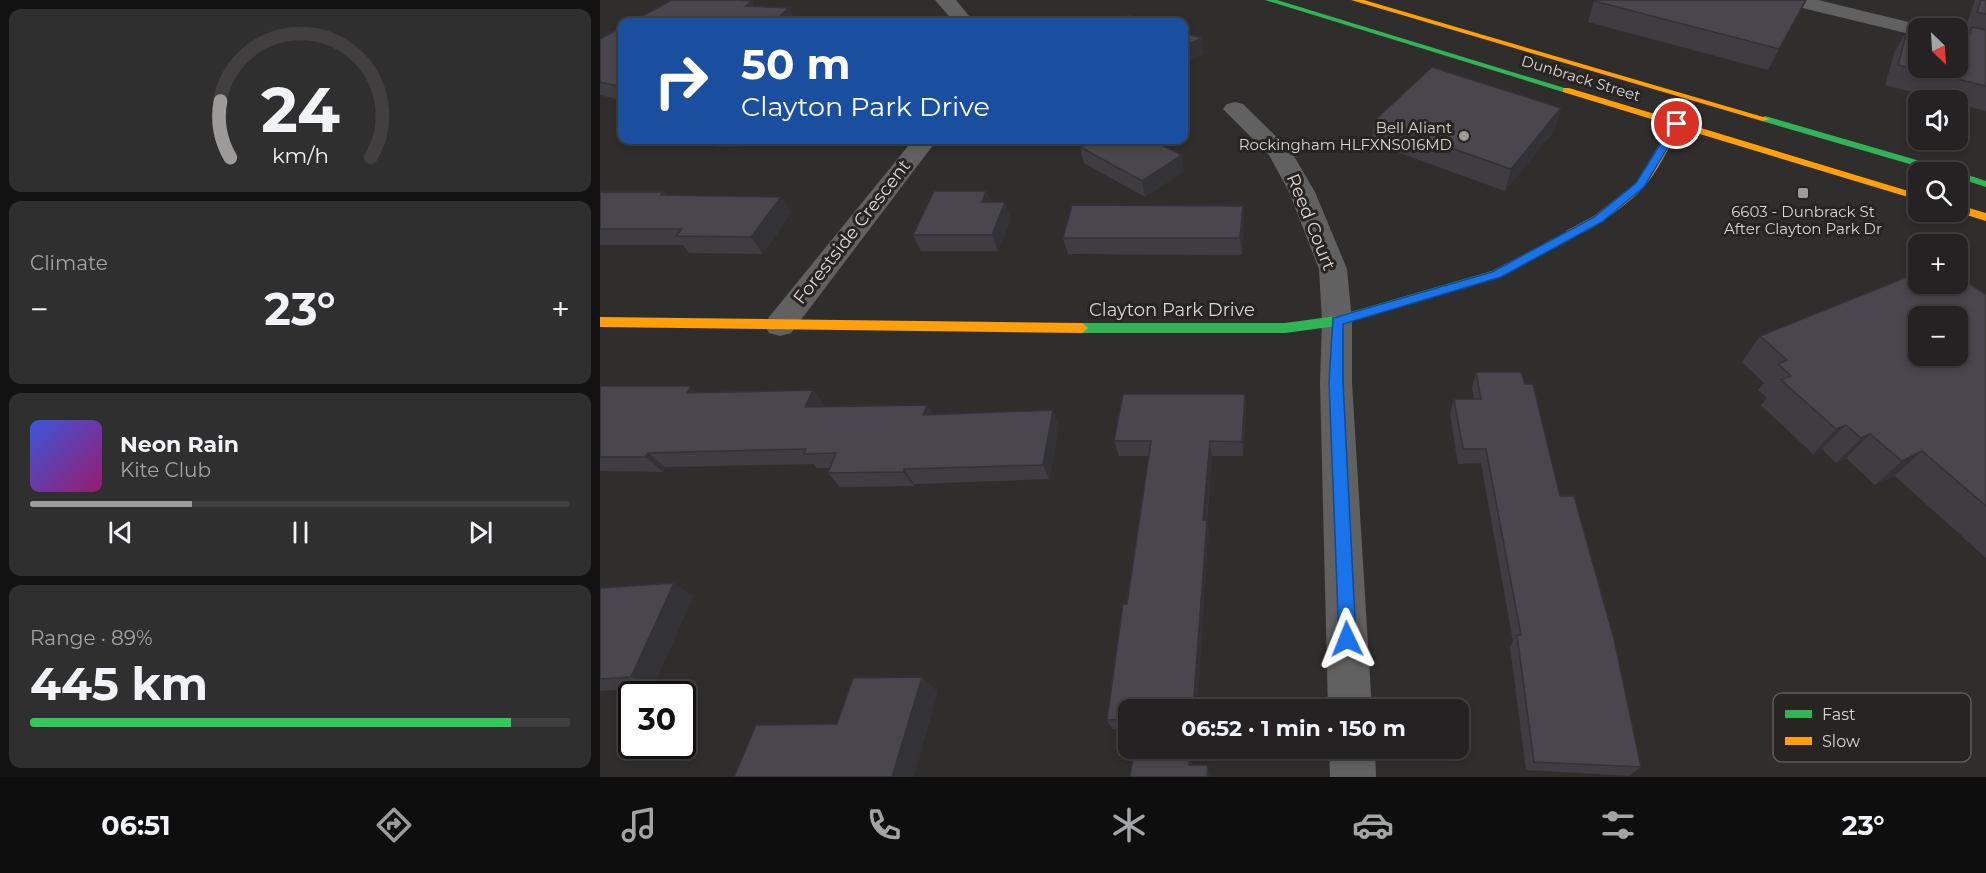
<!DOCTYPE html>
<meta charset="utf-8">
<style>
:root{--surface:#242222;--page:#302f2f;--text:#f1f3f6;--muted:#a3a4a5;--line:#413f40;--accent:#9d9b9a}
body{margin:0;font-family:Montserrat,sans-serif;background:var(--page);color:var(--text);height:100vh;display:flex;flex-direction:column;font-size:22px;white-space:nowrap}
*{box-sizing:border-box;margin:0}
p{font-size:20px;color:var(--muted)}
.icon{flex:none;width:33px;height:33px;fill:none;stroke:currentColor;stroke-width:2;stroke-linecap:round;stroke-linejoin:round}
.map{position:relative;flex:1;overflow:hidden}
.side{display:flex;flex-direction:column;gap:9px;padding:9px;background:#141313;width:600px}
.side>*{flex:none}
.guide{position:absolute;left:18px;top:18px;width:570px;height:126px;border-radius:12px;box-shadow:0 3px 9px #0003,0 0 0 2px var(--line);background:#1a4fa0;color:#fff;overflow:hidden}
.needle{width:39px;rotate:155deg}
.buttons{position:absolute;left:1308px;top:18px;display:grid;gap:12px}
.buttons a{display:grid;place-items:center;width:60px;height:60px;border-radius:12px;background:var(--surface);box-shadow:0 3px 9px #0003,0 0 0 2px var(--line);font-size:30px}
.speed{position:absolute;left:18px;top:681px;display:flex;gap:12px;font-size:30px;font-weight:700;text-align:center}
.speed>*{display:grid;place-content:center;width:78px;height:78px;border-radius:50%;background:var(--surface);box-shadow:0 3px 9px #0003,0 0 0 2px var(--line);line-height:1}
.speed .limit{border:3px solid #111;border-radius:9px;background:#fff;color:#111}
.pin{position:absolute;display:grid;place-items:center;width:51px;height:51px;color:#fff;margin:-26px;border:3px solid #fff;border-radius:50%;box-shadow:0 2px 6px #0007}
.me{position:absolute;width:66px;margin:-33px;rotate:358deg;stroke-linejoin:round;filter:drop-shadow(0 0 4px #0008)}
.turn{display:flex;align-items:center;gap:21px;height:126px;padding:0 24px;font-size:27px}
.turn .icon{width:78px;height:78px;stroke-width:2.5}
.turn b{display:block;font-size:42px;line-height:51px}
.big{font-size:45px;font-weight:700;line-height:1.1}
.side .tile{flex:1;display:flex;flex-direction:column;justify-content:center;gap:9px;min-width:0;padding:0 21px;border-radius:12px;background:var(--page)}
.side .dial{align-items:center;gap:0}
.dial svg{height:156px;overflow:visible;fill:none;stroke:var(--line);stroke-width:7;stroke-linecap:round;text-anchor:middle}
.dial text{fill:var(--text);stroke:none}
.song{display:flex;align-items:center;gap:18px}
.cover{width:72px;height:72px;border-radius:9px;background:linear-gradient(135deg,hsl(230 70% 55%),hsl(320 70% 35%))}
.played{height:6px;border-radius:3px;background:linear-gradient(90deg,var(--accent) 30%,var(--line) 30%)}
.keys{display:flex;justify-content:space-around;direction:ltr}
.heat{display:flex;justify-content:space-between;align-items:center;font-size:33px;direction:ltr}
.charge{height:9px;border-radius:4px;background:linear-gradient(90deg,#34c759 89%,var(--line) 0)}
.trip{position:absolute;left:518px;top:699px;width:351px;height:60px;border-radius:12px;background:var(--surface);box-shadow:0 3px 9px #0003,0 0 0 2px var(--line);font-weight:700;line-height:60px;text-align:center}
.dock{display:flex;height:96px;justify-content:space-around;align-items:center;background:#0e0e0e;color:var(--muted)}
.dock .icon{width:42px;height:42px}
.dock .selected{color:var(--accent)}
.dock b{font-size:27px;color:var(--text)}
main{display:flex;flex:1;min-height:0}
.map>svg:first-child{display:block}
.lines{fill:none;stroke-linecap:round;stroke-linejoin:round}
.street{fill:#616161;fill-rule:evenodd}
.fast{fill:#30b455;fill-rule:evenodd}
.slow{fill:#ff9f0a;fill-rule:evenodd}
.wall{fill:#3f3d42}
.shaded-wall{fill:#333236}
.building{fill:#49474d;stroke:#333236;stroke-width:1.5;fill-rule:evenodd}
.route{fill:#1a73e8;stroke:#114b97;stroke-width:1.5}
.poi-dot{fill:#9d9b9a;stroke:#272422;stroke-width:2}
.labels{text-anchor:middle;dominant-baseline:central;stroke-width:6;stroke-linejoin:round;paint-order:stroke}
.far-street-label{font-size:15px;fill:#d8d5d5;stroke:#272422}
.far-poi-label{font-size:15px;fill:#d8d5d5;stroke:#272422;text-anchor:end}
.street-label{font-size:18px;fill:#d8d5d5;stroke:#272422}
.key{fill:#272422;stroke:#5c5958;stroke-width:1.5}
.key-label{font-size:16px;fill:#d8d5d5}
</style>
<main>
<section class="side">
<div class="tile dial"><svg viewBox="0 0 100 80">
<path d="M14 69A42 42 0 1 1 86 69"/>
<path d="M14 69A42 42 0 0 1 9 40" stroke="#9d9b9a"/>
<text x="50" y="56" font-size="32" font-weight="700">24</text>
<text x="50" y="72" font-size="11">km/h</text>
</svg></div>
<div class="tile"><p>Climate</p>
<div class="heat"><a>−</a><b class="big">23°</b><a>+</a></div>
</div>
<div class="tile">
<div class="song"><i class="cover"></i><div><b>Neon Rain</b><p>Kite Club</p></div></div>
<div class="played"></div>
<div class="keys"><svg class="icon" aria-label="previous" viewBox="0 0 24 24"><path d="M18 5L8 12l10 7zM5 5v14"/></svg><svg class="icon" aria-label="pause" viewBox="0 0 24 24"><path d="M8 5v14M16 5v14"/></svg><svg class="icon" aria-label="next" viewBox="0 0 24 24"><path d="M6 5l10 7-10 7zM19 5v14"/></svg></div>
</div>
<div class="tile"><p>Range · 89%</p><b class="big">445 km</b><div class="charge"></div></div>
</section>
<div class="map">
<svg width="1386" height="777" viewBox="0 0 1386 777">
<rect width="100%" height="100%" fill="#302e2d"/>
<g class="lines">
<!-- street -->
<g class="street">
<polygon points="335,0 356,0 374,22 354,22"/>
<polygon points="1183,0 1218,0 1325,26 1327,28 1318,28 1318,36 1186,4"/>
<polygon points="1358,33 1386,39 1386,51 1358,45"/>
<polygon points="635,102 643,104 691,151 715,192 747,269 752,321 752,382 772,710 728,710 720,382 722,321 719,269 689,192 669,155 623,109 627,104"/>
<polygon points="313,140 337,140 191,333 180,336 169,333 165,325 169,317"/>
<polygon points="729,748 775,748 776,777 730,777"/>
</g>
<!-- fast -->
<g class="fast">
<polygon points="665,0 677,0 971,90 963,92"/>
<polygon points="1165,116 1351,170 1352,172 1337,172 1162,121 1160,119"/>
<polygon points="1355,172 1362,173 1386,181 1386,187 1358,178 1358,172"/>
<polygon points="970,230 974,231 974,237 900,277 737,326 685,333 482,333 476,328 482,323 685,323 737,316 892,271"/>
</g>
<!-- slow -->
<g class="slow">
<polygon points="751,0 764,0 1170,119 1162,121"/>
<path d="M963,88H969L1318,194V200L1080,128C1069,146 1057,173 1043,188C1031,201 983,240 966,237V231L994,216L1036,183L1071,125L963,92Z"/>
<polygon points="1358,205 1386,213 1386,221 1357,212"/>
<polygon points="0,317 482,323 488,328 482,333 0,327"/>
</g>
</g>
<!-- wall -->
<g class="wall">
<polygon points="1206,0 1168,70 988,22 994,1"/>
<polygon points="1375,0 1386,0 1386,111 1358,104 1358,100 1345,100 1285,85 1295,51 1307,31 1361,43 1368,33 1364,32"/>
<polygon points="22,27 22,100 0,95 0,39"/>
<polygon points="774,121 955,130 905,191 772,143"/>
<polygon points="115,140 216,140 211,143 119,147"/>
<polygon points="480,147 584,171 545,197 484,163"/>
<polygon points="386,191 391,202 411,219 398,251 321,251 313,235"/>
<polygon points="0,192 63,192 66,195 181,197 191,213 163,254 89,253 83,245 0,245"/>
<polygon points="643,206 644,222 642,255 468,254 463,238"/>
<polygon points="1346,293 1386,295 1386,558 1295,476 1275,485 1246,458 1236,463 1222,449 1213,454 1161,405 1167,398 1158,390 1164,383 1142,362 1160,336"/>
<polygon points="876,372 925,384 960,496 1041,767 1029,776 926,770 910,647 913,641 881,463 858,464 850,414 854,399 874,399 872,388"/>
<polygon points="0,386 97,393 213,390 225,406 327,405 333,414 459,426 449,479 314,484 314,486 240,487 228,473 230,468 217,468 214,464 65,467 63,472 0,471"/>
<polygon points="645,394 646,410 643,456 612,456 607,520 609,533 528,710 528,729 513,729 507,720 527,604 549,456 519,456 514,441"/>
<polygon points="0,588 93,596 53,687 0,691"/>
</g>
<!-- shaded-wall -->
<g class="shaded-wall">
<polygon points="1206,0 1201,10 1168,70 1179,49"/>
<polygon points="152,1 160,16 146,6"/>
<polygon points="189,8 196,22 181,15"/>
<polygon points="602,38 604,54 584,63 584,46"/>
<polygon points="961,108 955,130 905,191 911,169"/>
<polygon points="209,140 216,140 211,143"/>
<polygon points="582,155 584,171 545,197 542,181"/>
<polygon points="386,191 393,207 382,202"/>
<polygon points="181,197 191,213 163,254 151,237"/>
<polygon points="405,202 411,219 398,251 392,235"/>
<polygon points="643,206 644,222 642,255 640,238"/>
<polygon points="91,386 106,402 87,393"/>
<polygon points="213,390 225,406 218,422 205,407"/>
<polygon points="645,394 646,410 643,456 642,442"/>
<polygon points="327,405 336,420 323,415"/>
<polygon points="453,410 459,426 449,479 443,465"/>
<polygon points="1246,425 1222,449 1213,454 1236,429"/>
<polygon points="1270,434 1246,458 1236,463 1261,438"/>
<polygon points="610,441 612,456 605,534 603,520"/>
<polygon points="1322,451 1295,476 1275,485 1302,461"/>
<polygon points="48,453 65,467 63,472 45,457"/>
<polygon points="304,469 314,484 314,486 303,472"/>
<polygon points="607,520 609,533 597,710 593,710"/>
<polygon points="74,583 93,596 53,687 31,677"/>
<polygon points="322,677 338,692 314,777 292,777"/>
<polygon points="590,748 594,748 592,774 589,765"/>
<polygon points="608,765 611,774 610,777 607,777"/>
</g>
<!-- building -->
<g class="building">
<polygon points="72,0 135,0 152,1 146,6 189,8 181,15 219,22 31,22"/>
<polygon points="995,0 1206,0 1179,49 994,1"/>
<polygon points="1381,0 1386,0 1386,14 1377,12"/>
<polygon points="528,15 552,22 526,22"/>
<polygon points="22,27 22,87 0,82 0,39"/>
<polygon points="1372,27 1386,30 1386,86 1298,65 1307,31 1318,34 1318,68 1358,68 1358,43 1366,45"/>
<polygon points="584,33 602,38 584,46"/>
<polygon points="832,67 961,108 911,169 774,121"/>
<polygon points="493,140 551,140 582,155 542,181 480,147"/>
<polygon points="334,191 386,191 382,202 405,202 392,235 313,235"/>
<polygon points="0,192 63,192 61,195 181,197 151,237 76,236 82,229 0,229"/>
<polygon points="472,205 643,206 640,238 463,238"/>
<path d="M1317,273L1318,274V284H1332L1346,293L1370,284L1386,295V506L1322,451L1302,461L1270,434L1261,438L1246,425L1236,429L1181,380L1191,376L1178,364L1187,360L1160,336ZM1318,316H1358V356H1318Z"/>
<polygon points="876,372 921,372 925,384 933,384 960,496 974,496 1014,639 1041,767 934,762 917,635 921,635 886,449 863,449 854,399 881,399"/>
<polygon points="0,386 91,386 87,393 213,390 205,407 327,405 323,415 453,410 443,465 304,469 303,472 228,473 236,453 204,454 206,449 48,453 45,457 0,457"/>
<polygon points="523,394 645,394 642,442 610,441 603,520 607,520 593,710 528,710 528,719 507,720 523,604 527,604 551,441 514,441"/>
<polygon points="74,583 31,677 0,679 0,588"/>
<polygon points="322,677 292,777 134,777 156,725 237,724 253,678"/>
<polygon points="534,748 590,748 589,765 608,765 607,777 530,777"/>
</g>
<!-- route -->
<polygon class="route" points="1074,122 1082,124 1044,187 1002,222 901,277 743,324 743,382 756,639 753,645 747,648 741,645 739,639 729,382 733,318 892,272 994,217 1036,183"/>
<!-- markers -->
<g class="poi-dot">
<circle cx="864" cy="136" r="6"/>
<rect x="1197" y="187" width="12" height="12" rx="3"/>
</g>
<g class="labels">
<!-- far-street labels -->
<g class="far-street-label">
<text transform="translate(981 78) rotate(17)">Dunbrack Street</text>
</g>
<!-- far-poi labels -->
<g class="far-poi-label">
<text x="852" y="127">Bell Aliant<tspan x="852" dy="17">Rockingham HLFXNS016MD</tspan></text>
<text x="1203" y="211" text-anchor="middle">6603 - Dunbrack St<tspan x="1203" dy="17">After Clayton Park Dr</tspan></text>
</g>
<!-- street labels -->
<g class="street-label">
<text transform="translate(711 222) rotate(68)">Reed Court</text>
<text transform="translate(252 232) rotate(-52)">Forestside Crescent</text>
<text x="572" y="310">Clayton Park Drive</text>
</g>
</g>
<!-- legend -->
<rect x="1173" y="693" width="198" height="69" rx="9" class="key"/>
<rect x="1185" y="710" width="27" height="8" fill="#30b455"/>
<rect x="1185" y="737" width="27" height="8" fill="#ff9f0a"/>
<g class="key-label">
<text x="1222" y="720">Fast</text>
<text x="1222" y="747">Slow</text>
</g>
</svg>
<div class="buttons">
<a><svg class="needle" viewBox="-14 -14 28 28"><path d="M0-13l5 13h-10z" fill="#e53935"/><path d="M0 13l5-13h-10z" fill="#a3a4a5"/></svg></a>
<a><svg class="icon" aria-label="sound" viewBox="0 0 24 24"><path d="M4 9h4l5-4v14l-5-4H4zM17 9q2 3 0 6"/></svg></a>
<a><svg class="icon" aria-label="search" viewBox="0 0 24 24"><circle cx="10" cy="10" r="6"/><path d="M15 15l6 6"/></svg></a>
<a>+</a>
<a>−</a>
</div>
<div class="speed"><div class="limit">30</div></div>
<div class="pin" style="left:1077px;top:124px;background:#d93025"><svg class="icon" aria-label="arrive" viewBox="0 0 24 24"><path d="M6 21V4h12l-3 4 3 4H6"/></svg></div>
<svg class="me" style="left:747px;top:639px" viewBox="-20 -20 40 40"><path d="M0-17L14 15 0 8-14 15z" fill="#1a73e8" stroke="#fff" stroke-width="4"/></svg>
<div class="trip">06:52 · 1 min · 150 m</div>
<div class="guide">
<div class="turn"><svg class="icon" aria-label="right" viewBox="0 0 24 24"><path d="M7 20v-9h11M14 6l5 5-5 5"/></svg><div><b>50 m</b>Clayton Park Drive</div></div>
</div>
</div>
</main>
<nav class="dock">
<b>06:51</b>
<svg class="icon selected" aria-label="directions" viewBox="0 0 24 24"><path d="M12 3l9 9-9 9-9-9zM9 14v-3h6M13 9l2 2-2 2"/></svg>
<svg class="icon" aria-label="music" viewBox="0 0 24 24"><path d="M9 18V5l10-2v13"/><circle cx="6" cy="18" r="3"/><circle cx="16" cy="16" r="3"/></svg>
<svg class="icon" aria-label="phone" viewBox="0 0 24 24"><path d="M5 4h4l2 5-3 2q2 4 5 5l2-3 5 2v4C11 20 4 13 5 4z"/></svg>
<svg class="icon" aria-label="climate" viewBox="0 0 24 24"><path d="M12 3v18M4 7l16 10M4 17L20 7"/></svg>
<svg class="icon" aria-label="car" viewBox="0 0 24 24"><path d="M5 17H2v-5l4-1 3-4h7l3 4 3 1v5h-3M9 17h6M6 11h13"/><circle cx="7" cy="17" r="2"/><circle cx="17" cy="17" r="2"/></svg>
<svg class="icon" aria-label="filters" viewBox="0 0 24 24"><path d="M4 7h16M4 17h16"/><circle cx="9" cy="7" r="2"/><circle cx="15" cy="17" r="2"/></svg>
<b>23°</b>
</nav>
